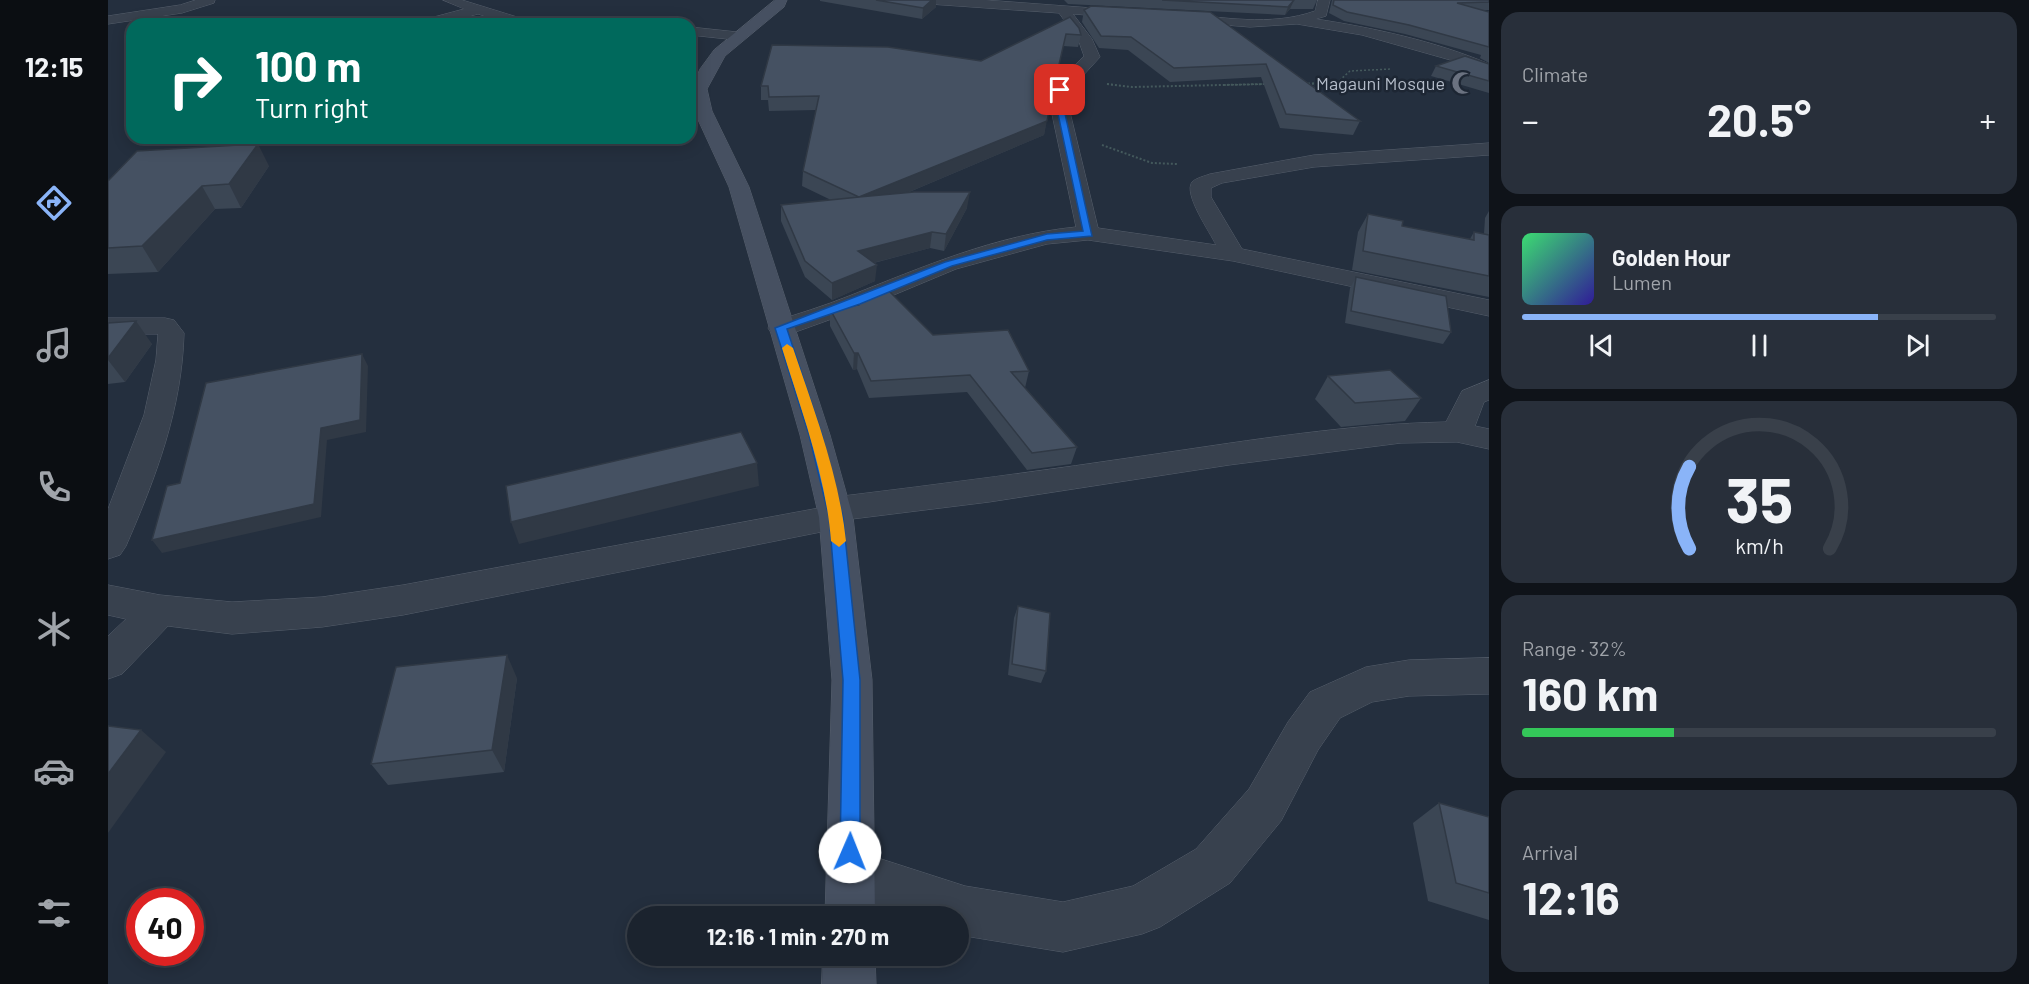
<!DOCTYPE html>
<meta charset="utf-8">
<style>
:root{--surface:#1b232e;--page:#282f3a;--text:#f1f3f6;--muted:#a0a4aa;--line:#39404a;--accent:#8ab4f8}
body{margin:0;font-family:Barlow,sans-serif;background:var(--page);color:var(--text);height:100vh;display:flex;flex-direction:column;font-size:22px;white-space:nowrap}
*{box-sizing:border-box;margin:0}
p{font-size:20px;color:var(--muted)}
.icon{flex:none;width:33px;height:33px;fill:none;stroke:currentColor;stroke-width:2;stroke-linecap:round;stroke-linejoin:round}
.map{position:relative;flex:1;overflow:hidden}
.drawer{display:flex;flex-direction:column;gap:12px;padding:12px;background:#0f1319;width:540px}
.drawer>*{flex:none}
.banner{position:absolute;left:18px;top:18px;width:570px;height:126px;border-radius:18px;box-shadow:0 3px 15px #0003,0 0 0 2px var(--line);background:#00695c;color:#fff;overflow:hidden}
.speed{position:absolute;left:18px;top:888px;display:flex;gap:12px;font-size:30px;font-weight:700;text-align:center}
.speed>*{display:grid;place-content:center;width:78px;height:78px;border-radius:50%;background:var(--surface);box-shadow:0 3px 15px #0003,0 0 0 2px var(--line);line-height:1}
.speed .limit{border:9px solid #d22;background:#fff;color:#111}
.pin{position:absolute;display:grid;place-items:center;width:51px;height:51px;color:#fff;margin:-26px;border-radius:12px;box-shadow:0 3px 9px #0006}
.me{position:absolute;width:66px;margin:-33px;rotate:1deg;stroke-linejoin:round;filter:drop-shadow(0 0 4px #0008)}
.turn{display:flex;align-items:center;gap:21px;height:126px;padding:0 30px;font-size:27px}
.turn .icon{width:78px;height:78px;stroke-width:2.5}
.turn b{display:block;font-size:42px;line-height:51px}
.big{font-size:45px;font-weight:700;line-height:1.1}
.drawer .tile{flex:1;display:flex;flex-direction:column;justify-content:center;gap:9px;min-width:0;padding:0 21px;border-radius:18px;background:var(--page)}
.drawer .dial{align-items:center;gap:0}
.dial svg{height:156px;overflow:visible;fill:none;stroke:var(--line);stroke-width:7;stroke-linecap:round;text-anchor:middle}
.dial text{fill:var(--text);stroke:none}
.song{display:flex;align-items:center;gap:18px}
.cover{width:72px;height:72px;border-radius:9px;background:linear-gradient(135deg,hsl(140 70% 55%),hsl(250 70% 35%))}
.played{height:6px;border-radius:3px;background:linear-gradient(90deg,var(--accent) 75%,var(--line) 75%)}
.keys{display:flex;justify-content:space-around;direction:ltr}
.heat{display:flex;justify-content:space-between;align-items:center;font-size:33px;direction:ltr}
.charge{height:9px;border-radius:4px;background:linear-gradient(90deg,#34c759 32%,var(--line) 0)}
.trip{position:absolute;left:519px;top:906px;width:342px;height:60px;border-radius:30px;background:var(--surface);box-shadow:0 3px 15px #0003,0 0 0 2px var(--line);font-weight:700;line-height:60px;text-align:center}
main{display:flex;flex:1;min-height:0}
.dock{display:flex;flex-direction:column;width:108px;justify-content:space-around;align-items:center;background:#0b0e12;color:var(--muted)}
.dock .icon{width:42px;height:42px}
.dock .current{color:var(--accent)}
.dock b{font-size:27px;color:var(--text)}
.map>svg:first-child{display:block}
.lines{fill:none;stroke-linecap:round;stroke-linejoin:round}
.street-casing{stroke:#565f6c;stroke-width:1}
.secondary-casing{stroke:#565f6c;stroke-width:1}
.path-far1{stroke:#44595c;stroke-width:1.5;stroke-dasharray:2 2;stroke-linecap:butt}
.path{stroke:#44595c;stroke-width:2;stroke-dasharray:2 2;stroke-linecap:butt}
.street{fill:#38414e;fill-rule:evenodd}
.secondary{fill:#465061;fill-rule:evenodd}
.wall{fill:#3b4654}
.shaded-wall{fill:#303945}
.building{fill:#455162;stroke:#303945;stroke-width:1.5}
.route{fill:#1a73e8;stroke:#114b97;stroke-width:1.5}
.slow{fill:#f59e0b}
.labels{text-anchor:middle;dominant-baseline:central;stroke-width:5;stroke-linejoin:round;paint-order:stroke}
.far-poi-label{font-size:18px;fill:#b4bcc9;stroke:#1d2633;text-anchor:end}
</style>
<main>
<nav class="dock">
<b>12:15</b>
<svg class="icon current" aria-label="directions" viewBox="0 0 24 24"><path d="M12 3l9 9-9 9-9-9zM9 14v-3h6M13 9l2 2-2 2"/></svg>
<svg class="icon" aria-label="music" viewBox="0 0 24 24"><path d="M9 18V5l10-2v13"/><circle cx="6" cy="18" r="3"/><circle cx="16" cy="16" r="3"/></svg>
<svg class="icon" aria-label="phone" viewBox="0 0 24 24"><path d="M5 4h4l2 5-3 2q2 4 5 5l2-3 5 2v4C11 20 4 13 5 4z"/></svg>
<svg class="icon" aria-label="climate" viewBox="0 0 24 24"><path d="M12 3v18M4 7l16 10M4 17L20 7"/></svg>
<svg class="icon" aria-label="car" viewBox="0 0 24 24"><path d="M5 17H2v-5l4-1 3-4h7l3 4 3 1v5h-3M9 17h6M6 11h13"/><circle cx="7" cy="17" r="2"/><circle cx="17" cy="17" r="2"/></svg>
<svg class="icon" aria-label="filters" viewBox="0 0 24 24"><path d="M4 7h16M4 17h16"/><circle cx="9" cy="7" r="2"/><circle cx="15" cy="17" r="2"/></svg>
</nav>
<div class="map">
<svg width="1381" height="984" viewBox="0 0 1381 984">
<rect width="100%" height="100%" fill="#242f3e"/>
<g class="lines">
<!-- street casing -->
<g class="street-casing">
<g id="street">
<polygon points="88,0 107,0 106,3 74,13 0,24 0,16 72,5"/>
<polygon points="335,0 354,0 409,17 438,21 440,24 402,24 370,14 332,24 309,24 311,21 356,9"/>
<path d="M815,0H877L1024,11L1026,14L1024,17L1019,18L965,14L984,39L992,57L961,91L959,100L990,228L1108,245C1102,232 1075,194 1084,182C1088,178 1097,176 1102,174L1206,155L1381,143V155L1206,167L1114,183L1103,188V197L1134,249L1381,300V316L1125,261L980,240L939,244L848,269L757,307L682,334L673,336L664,334L660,328L664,322C690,314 716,306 741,296C815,267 888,235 968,227L941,100L947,86L976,56L970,39L951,13L821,4Z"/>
<path d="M1210,0H1222L1218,16L1208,19C1266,28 1327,41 1381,64V75L1353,63L1254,35L1189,24L1142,27L1068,21L1061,17L1068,13C1113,17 1163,27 1207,11Z"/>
<polygon points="582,27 629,32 636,36 629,40 582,35"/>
<path d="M0,318H57L66,320L76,333C74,409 48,477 18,546L12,555L0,559V509L36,415L48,360L50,334H0Z"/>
<path d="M1381,380V400L1376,402L1367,426L1381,429V449L1349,442L1293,443L1121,465L881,502L744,519L740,526L728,529L295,615L214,627L124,634L60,626L14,674L0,679V636L18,619L0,615V585L52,595L124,602L214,597L295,585L711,508L715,500L727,497C834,484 941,470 1048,454C1144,440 1241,424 1338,422L1354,391Z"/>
<polygon points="1381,658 1381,694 1301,696 1264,702 1232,718 1210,750 1173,821 1122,883 1052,927 1034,934 955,952 857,936 850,934 850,916 799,916 725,890 718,873 725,856 742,849 857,886 955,902 1025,886 1088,849 1141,789 1180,722 1202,692 1258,667 1301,660"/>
</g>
</g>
<!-- secondary casing -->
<g class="secondary-casing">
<g id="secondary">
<polygon points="667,0 679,0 676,7 617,56 599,89 604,111 641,187 722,435 745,517 764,680 767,916 717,916 724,680 711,517 692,435 621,187 586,111 583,89 592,69 606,50"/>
<polygon points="715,956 767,956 768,984 714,984"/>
</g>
</g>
<!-- path-far1 -->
<g class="path-far1">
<polyline points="999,84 1007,85"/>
<polyline points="1196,84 1223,83 1232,80 1242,71 1283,69"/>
<polyline points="1116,85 1159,84"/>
</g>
<!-- path -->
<g class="path">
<polyline points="999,84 1024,87 1159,84"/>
<polyline points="1196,84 1211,83"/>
<polyline points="994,145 1044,163 1070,164"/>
</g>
<!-- street -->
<use href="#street" class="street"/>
<!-- secondary -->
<use href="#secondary" class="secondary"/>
</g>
<!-- wall -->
<g class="wall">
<polygon points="712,0 828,0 828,7 814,19 712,1"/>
<polygon points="956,0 1209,0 1205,9 1182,9 1177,15 960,4"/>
<polygon points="1224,0 1381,0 1381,10 1375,10 1381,12 1381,63 1372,58 1373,55 1297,34 1236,21 1221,13"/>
<polygon points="976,10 1102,12 1252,121 1245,135 1172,128 1153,77 1062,82 1020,50 991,48 974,22"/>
<polygon points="962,17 973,35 970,47 955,46 947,82 943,91 936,135 799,193 859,208 836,251 822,248 766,263 767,281 724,300 697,277 673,221 673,205 723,200 694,186 695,171 708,110 661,111 660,100 653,100 653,86 873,61"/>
<polygon points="1381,64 1381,93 1323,76 1328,66"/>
<polygon points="161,166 133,208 107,209 50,272 0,274 0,181"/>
<polygon points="1381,211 1381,297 1244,270 1250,232 1260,214 1294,226 1362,239 1366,232 1376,234 1377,218"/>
<polygon points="1248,277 1343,332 1335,344 1237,323 1242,288"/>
<polygon points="742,299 825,335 921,371 917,388 969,447 963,464 919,470 859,392 761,398 749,369 745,370 722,326 722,309 742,306"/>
<polygon points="0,323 44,344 17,382 0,384"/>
<polygon points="1220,376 1313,398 1297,421 1233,427 1207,399"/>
<polygon points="910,606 938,671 933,683 900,675 906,618"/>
<polygon points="409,678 396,772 280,785 263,764"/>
<polygon points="1331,803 1381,817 1381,920 1320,901 1305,823"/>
</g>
<!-- shaded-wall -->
<g class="shaded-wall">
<polygon points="824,0 828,0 828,7 814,19 815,8"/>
<polygon points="1186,0 1182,9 1177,15 1180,7"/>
<polygon points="958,34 947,82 939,99 942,86"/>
<polygon points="944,97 936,135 751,213 751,197"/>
<polygon points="150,144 161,166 133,208 121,184"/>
<polygon points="94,186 107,209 50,272 34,246"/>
<polygon points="862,192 859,208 836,251 838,234"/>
<polygon points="824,232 822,248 749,267 750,251"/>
<polygon points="769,265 767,281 724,300 724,283"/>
<polygon points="28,321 44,344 17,382 0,360 0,358"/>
<polygon points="746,353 750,353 749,369 745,370"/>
<polygon points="254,354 260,366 258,432 219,440 213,517 54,553 44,540 213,428"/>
<polygon points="649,463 651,486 411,544 403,522"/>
<polygon points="399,655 409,678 396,772 384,750"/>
<polygon points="33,730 58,752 0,833 0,774"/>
</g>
<!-- building -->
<g class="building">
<polygon points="768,0 824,0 815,8"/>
<polygon points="1054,0 1186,0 1180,7"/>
<polygon points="1226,0 1381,0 1381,2 1349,3 1381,12 1381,47 1301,25 1239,12 1225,5"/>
<polygon points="983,6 1102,12 1252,121 1178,114 1158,64 1066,68 1023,37 993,36 976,10"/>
<polygon points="962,17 971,28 973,35 958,34 950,69 942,86 944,97 939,121 751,197 806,192 862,192 838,234 824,232 750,251 769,265 724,283 697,261 673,205 751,197 695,171 711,96 661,97 660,86 653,86 664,45 780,47 873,61"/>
<polygon points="1357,56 1381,64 1381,81 1328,66"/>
<polygon points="150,144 121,184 94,186 34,246 0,248 0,181 29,151"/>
<polygon points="1260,214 1295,221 1294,226 1366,240 1366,232 1381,235 1381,276 1255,251"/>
<polygon points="1248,277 1338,296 1343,332 1243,311"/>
<polygon points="776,286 825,335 900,330 921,371 903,372 969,447 924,453 862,375 763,381 750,353 746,353 722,309 750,305 742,299"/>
<polygon points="28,321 0,358 0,323"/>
<polygon points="254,354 252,420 213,428 206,504 44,540 59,486 72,483 98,383"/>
<polygon points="1282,370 1313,398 1247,403 1220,376"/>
<polygon points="633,432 649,463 403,522 398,486"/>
<polygon points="910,606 942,613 938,671 904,664"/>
<polygon points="399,655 384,750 263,764 288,667"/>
<polygon points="0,726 33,730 0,774"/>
<polygon points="1331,803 1381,817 1381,893 1348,883"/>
</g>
<!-- route -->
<polygon class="route" points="952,88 956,90 954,100 984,236 939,240 844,266 752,304 679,329 714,435 735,517 752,680 752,852 749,859 742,862 735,859 732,852 735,680 721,517 701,435 667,328 837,262 939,234 975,231 947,100 949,90"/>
<!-- slow -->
<path class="slow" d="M679,344L685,348C706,410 731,475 738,541L731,547L723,541C718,475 693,410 674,348Z"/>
<!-- icons -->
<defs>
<g id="mosque-bare" transform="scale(1.8)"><path d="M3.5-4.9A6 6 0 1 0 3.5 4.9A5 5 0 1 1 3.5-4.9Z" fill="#6b7280" stroke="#1d2633" stroke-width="2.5" paint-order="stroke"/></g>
</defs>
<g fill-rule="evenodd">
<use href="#mosque-bare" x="1355" y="83"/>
</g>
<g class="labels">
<!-- far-poi labels -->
<g class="far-poi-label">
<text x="1337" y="83">Magauni Mosque</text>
</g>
</g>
</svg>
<div class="speed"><div class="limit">40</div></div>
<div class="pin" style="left:952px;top:90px;background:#d93025"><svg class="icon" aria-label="arrive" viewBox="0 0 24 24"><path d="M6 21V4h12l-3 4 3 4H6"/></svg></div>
<svg class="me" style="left:742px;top:852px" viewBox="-20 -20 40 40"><circle r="19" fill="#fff"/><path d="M0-13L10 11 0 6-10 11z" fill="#1a73e8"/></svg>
<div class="trip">12:16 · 1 min · 270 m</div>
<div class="banner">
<div class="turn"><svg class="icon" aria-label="right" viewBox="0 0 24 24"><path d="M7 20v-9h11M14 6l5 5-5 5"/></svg><div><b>100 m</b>Turn right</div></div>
</div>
</div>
<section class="drawer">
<div class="tile"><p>Climate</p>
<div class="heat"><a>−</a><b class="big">20.5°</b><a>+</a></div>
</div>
<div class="tile">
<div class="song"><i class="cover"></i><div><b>Golden Hour</b><p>Lumen</p></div></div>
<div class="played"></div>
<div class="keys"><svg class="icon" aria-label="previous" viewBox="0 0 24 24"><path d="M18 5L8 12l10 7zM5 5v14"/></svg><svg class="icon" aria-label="pause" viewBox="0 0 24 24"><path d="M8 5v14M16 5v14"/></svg><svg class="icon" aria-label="next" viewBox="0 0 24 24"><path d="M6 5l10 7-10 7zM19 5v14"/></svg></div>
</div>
<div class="tile dial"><svg viewBox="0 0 100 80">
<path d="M14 69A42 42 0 1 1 86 69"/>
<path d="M14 69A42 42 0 0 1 14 27" stroke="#8ab4f8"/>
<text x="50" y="56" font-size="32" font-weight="700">35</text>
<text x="50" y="72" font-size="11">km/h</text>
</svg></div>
<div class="tile"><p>Range · 32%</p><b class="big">160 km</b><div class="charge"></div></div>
<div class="tile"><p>Arrival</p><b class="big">12:16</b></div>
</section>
</main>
